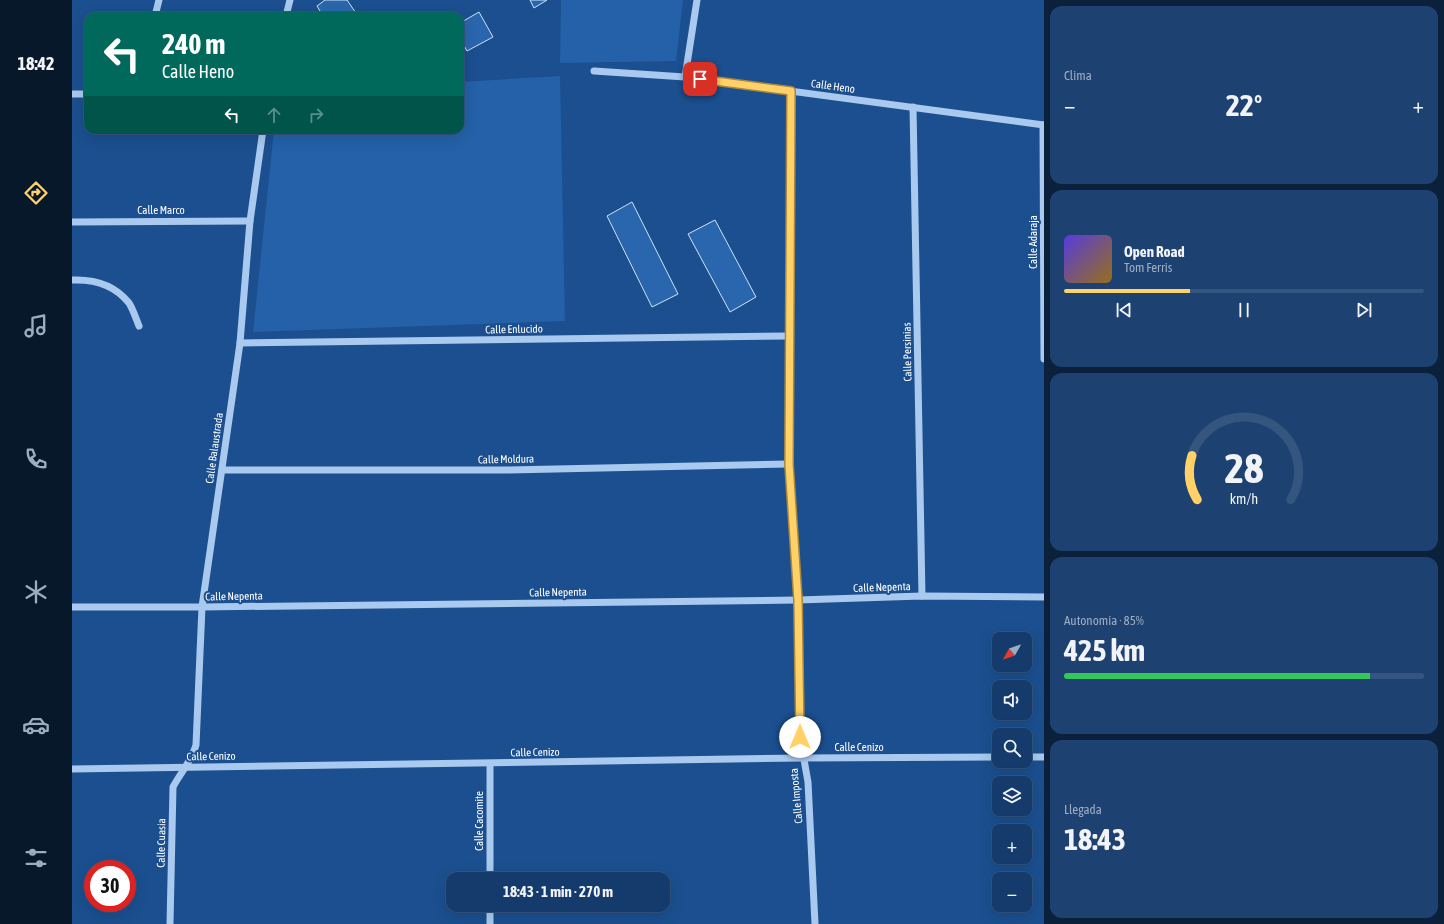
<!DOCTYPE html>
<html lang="es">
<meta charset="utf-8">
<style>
:root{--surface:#143b6b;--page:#1d4271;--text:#f1f3f6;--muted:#9dadc1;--line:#33557e;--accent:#ffd166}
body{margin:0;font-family:"Asap Condensed",sans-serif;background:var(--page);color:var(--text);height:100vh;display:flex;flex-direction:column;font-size:15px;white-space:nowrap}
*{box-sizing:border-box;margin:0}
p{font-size:13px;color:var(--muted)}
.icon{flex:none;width:22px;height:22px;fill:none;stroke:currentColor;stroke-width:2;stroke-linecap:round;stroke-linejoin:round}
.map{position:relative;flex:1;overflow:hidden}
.sheet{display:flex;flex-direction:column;gap:6px;padding:6px;background:#0b203b;width:400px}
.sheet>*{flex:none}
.banner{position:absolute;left:12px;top:12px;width:380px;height:122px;border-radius:12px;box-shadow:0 4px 16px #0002,0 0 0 1px var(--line);background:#00695c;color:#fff;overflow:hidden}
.needle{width:26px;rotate:230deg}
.fabs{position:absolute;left:920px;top:632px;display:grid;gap:8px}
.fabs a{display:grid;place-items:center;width:40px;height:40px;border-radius:8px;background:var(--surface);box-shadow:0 4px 16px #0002,0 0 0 1px var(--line);font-size:20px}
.speed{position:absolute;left:12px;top:860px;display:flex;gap:8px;font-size:20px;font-weight:700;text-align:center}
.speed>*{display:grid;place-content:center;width:52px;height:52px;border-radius:50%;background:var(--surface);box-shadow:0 4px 16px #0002,0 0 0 1px var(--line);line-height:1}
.speed .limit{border:6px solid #d22;background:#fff;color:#111}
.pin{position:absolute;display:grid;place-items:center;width:34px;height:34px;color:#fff;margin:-17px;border-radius:8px;box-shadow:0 2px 6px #0006}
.me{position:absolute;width:44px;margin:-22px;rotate:0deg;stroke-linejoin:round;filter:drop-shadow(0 0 3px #0008)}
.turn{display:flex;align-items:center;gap:14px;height:84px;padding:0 12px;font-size:18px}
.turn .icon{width:52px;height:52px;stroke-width:2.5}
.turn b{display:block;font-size:28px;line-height:34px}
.lanes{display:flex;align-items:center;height:38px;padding:0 12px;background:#0003;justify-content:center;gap:20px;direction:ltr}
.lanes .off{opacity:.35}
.big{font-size:30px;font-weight:700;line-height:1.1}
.sheet .widget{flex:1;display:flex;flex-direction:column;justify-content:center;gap:6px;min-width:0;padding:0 14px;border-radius:12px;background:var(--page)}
.sheet .dial{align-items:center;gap:0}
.dial svg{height:104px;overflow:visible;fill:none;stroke:var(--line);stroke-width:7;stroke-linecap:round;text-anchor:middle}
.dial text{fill:var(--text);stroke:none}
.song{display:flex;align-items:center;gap:12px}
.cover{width:48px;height:48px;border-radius:6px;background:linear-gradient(135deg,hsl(250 70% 55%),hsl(40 70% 35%))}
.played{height:4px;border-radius:2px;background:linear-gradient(90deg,var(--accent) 35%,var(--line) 35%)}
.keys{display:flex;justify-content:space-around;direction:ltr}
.heat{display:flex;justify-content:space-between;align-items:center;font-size:22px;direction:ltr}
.charge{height:6px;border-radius:3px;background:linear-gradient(90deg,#34c759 85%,var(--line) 0)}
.trip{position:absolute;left:374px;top:872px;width:224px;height:40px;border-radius:12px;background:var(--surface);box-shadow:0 4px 16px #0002,0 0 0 1px var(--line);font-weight:700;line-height:40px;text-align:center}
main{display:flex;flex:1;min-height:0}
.menu{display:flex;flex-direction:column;width:72px;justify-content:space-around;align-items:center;background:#08182b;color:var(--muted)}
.menu .icon{width:28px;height:28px}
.menu .selected{color:var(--accent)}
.menu b{font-size:18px;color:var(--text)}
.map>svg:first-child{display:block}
.green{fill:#2461a8}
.building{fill:#2a66ad;stroke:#cfe3fa}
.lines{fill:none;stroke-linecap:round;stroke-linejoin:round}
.minor{stroke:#a9c9ee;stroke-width:7}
.route-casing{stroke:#a68842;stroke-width:10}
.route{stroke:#ffd166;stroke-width:7}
.labels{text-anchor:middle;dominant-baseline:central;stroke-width:4;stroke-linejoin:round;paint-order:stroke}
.street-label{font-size:11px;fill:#fff;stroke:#1b4f8f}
</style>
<main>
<nav class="menu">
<b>18:42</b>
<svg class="icon selected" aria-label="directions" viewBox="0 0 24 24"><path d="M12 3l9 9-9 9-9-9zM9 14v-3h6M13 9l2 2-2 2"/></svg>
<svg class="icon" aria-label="music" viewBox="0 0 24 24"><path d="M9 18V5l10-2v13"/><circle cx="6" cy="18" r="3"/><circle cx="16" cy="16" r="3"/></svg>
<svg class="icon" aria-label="phone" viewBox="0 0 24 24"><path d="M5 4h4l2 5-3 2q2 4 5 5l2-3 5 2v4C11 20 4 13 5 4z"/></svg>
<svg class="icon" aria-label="climate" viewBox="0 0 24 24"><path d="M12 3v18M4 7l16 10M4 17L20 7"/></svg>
<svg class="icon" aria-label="car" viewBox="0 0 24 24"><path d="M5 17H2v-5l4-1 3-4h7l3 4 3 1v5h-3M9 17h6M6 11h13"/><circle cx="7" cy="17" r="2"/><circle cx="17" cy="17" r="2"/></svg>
<svg class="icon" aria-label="filters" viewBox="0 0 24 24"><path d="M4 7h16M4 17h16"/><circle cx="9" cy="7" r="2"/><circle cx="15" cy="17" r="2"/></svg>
</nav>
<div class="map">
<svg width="972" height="924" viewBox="0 0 972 924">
<rect width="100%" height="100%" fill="#1b4f8f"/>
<!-- green -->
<g class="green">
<polygon points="489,0 611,0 604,61 488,63"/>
<polygon points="488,76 493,321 181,332 202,130 388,130 388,82"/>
</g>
<!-- building -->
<g class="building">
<polygon points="253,0 275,0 286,16 251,16 245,6"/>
<polygon points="458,0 475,0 462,8"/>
<polygon points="407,12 421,37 395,51 388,38 388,23"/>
<polygon points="560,202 606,294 580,307 535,216"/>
<polygon points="643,220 684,297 658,312 616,234"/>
</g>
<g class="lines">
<!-- minor -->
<g class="minor">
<polyline points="83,16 87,0"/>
<polyline points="214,16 218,0"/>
<polyline points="522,71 613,77 972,125"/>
<polyline points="613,77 625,0"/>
<polyline points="719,91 717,464 726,600 728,737 736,782 743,924"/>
<polyline points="0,94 16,94"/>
<polyline points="841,107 850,596"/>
<polyline points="971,125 972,359"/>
<polyline points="0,222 178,221"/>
<path d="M0,280C22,279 42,284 57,303C61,309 64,319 67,326"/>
<polyline points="168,343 717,336"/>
<polyline points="150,470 437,470 717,464"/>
<polyline points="0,607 130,607 726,600 850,596 972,597"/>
<polyline points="953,757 972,757"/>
<polyline points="418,764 418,879"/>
<polyline points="0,769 731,758 927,757"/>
<polyline points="418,905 418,924"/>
<path d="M98,924L101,787C109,772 119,762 124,745L130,607L168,343L178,221L191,130"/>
</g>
</g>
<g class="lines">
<!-- route casing -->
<g class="route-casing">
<polyline id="route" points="628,79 719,91 717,464 726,600 728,737"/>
</g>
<!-- route -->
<use href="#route" class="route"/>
</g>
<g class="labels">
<!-- street labels -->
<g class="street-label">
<text transform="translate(761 86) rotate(8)">Calle Heno</text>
<text x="89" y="210">Calle Marco</text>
<text transform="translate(961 242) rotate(-90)">Calle Adaraja</text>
<text transform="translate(442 329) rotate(-1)">Calle Enlucido</text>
<text transform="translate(835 352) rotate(-91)">Calle Persinias</text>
<text transform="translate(142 448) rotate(-82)">Calle Balaustrada</text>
<text transform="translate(434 459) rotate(-1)">Calle Moldura</text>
<text transform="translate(810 587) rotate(-2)">Calle Nepenta</text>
<text transform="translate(486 592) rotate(-1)">Calle Nepenta</text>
<text transform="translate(162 596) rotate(-1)">Calle Nepenta</text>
<text x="787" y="747">Calle Cenizo</text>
<text transform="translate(463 752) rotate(-1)">Calle Cenizo</text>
<text transform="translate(139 756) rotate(-1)">Calle Cenizo</text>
<text transform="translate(724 796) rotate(-95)">Calle Imposta</text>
<text transform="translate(407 821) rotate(-90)">Calle Cacomite</text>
<text transform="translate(89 843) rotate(-89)">Calle Cuasia</text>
</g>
</g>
</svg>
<div class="fabs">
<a><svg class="needle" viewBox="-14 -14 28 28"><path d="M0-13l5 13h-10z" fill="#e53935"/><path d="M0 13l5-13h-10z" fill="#9dadc1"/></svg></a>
<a><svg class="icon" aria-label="sound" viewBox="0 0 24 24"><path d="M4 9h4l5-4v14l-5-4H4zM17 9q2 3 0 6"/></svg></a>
<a><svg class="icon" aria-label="search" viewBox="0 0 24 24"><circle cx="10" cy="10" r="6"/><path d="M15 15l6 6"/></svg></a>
<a><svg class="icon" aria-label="layers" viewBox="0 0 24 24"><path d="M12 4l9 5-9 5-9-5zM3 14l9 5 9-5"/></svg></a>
<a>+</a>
<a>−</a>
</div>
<div class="speed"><div class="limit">30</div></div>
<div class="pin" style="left:628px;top:79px;background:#d93025"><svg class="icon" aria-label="arrive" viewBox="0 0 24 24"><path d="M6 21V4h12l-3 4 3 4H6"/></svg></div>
<svg class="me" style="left:728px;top:737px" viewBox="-20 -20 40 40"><circle r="19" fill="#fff"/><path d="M0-13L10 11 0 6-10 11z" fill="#ffd166"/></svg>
<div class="trip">18:43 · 1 min · 270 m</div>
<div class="banner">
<div class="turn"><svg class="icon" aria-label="left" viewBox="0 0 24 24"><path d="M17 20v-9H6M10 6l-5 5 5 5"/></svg><div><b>240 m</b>Calle Heno</div></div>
<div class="lanes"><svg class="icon" aria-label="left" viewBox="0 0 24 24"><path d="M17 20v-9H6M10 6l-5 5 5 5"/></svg><svg class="icon off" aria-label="ahead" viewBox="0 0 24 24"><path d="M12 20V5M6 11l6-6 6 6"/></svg><svg class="icon off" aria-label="right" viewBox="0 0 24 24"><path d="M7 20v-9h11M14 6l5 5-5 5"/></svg></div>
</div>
</div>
<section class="sheet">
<div class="widget"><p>Clima</p>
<div class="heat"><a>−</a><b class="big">22°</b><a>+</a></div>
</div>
<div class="widget">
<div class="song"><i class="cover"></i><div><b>Open Road</b><p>Tom Ferris</p></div></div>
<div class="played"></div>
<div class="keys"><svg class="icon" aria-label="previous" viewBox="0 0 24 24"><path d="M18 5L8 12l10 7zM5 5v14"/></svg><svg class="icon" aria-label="pause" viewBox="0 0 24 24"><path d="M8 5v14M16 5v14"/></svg><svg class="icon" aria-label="next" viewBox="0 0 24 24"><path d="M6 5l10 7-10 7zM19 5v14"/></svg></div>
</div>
<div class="widget dial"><svg viewBox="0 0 100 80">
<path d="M14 69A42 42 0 1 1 86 69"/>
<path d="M14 69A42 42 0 0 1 10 35" stroke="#ffd166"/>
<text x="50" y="56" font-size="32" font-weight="700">28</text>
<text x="50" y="72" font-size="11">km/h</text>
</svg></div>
<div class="widget"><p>Autonomía · 85%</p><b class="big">425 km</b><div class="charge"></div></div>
<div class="widget"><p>Llegada</p><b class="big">18:43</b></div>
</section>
</main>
